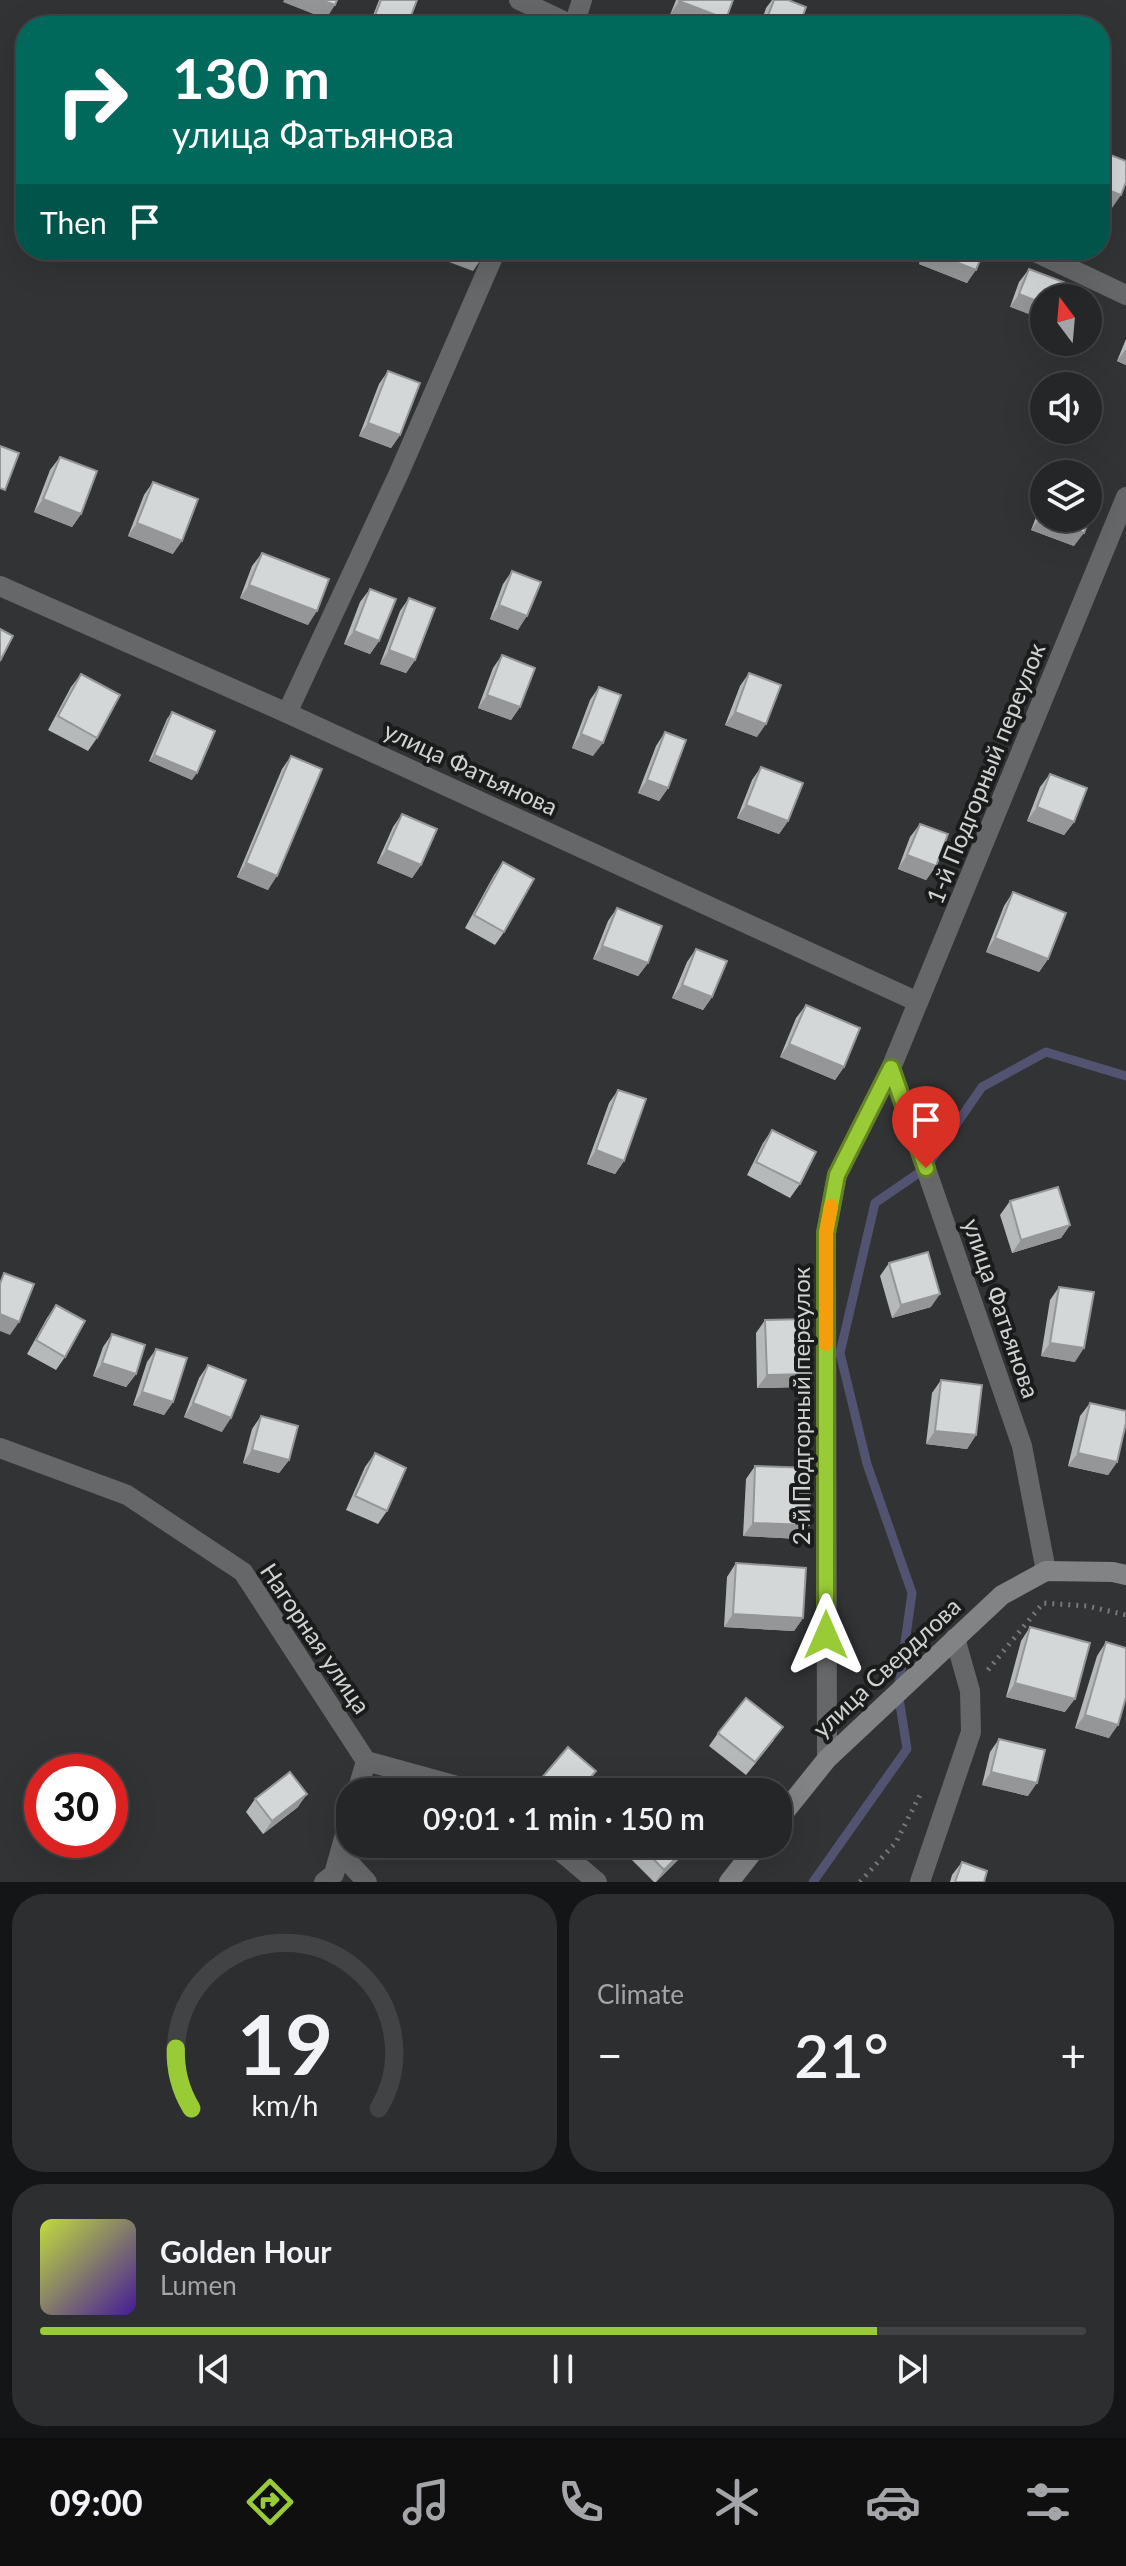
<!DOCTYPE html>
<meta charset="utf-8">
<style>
:root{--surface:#252628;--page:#2d2e30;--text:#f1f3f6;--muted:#a3a5a8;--line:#424345;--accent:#98cb36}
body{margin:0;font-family:Lato,sans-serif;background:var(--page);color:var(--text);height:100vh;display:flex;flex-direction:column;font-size:30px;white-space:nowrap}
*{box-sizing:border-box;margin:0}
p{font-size:26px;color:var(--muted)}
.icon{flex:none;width:44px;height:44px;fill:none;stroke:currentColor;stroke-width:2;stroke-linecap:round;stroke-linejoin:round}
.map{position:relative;height:1882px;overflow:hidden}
.drawer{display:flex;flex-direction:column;gap:12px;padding:12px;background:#141516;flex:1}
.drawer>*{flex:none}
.guide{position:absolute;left:16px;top:16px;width:1094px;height:244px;border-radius:32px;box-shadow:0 8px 32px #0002,0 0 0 2px var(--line);background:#00695c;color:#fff;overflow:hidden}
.needle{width:52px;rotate:344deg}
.controls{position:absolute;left:1030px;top:284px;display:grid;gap:16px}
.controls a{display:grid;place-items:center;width:72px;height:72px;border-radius:50%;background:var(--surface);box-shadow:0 8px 32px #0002,0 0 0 2px var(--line);font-size:40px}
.speed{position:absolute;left:24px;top:1754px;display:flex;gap:16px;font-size:40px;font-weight:700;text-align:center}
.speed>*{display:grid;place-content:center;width:104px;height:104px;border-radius:50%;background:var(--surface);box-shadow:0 8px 32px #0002,0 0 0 2px var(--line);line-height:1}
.speed .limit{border:12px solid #d22;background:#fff;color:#111}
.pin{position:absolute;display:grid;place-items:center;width:68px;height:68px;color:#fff;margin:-82px -34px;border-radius:50% 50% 50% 0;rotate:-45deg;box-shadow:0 0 8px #0007}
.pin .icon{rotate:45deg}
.me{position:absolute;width:88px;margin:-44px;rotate:0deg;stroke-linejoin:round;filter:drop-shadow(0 0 6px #0008)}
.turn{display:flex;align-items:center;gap:28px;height:168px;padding:0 24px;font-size:36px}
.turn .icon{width:104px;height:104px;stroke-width:2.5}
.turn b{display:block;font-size:56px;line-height:68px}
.then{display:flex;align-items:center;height:76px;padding:0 24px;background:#0003;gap:16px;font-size:30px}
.big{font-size:60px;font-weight:600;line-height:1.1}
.drawer .widget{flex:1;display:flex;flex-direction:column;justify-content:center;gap:12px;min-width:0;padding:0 28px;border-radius:32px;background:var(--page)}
.drawer .dial{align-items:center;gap:0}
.dial svg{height:208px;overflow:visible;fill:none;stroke:var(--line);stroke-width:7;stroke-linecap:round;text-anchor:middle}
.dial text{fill:var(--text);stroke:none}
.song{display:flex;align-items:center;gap:24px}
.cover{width:96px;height:96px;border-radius:12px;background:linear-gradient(135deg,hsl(70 70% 55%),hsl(260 70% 35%))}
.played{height:8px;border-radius:4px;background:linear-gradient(90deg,var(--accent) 80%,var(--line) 80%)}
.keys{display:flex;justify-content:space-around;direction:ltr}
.heat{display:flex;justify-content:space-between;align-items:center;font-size:44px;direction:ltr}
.drawer .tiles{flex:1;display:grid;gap:12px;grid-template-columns:1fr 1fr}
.widget:last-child{grid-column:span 2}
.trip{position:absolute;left:336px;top:1778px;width:456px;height:80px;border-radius:32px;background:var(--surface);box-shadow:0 8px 32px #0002,0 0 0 2px var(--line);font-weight:600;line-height:80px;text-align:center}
.tab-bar{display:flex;height:128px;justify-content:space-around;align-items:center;background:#0f0f10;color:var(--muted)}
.tab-bar .icon{width:56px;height:56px}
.tab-bar .on{color:var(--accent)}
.tab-bar b{font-size:36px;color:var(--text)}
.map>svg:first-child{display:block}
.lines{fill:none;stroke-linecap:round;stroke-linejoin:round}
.stream{stroke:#525370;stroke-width:9}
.path{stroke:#757778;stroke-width:5;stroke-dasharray:2 6;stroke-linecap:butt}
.street{stroke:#666768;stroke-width:20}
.secondary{stroke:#828385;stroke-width:20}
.wall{fill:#b5b9ba}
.shaded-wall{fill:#949697}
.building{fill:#d3d7d8;stroke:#949697;stroke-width:2}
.route-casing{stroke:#638423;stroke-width:20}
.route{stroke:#98cb36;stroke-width:14}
.slow{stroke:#f59e0b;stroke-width:14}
.labels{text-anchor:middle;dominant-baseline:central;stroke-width:8;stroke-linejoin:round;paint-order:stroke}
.street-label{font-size:24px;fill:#d1d2d3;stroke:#1a1b1b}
</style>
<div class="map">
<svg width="1126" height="1882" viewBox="0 0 1126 1882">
<rect width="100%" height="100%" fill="#313335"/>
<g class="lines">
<!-- stream -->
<polyline class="stream" points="813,1882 907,1749 898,1692 912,1593 867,1464 840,1353 875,1203 926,1168 982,1087 1046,1052 1126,1076"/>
<!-- path -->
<g class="path">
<polyline points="988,1670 1043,1603 1087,1606 1126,1615"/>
<polyline points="860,1882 896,1842 921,1793"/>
</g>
<!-- street -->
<g class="street">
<polyline points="519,0 574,26"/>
<polyline points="574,25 582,0"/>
<polyline points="1031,250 1126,295"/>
<polyline points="0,586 287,713 918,1002"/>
<polyline points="287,713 399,473 496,250"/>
<polyline points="891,1068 1022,1446 1046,1571"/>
<polyline points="0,1448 127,1495 243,1572 366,1761"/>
<polyline points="827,1759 826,1233 837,1175 891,1068 1126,497"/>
<polyline points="366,1761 479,1792"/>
<polyline points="357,1792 366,1761"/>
<polyline points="552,1844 597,1882"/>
<polyline points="340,1853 367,1882"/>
<polyline points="324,1882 334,1874 350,1817"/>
<polyline points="920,1882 971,1732 970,1691 955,1638"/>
</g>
<!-- secondary -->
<g class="secondary">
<polyline points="778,1820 827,1759 1002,1595 1046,1571 1113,1572 1126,1575"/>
<polyline points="729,1882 759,1844"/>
</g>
</g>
<!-- wall -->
<g class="wall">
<polygon points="379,0 417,0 407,26 369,26"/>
<polygon points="676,0 733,0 726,19 721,26 700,26 670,15"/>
<polygon points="772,0 788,0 799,26 760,26 766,8"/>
<polygon points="924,250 984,250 967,283 919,264"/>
<polygon points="1029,269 1074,286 1010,307 1019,282"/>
<polygon points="1126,339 1126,365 1117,361"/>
<polygon points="388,371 400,435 391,448 359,436 379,384"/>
<polygon points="60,457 81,514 72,527 34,512 50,470"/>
<polygon points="153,482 173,554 128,536 144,495"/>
<polygon points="1044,497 1044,518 1074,546 1031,530"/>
<polygon points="262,553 308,625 240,598 252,566"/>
<polygon points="512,571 518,630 490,619 503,584"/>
<polygon points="370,589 379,641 370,654 344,644 360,602"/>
<polygon points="409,598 415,660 406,673 380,664 400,611"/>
<polygon points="502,655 520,707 511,720 478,708 493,668"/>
<polygon points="749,673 757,737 725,725 740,686"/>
<polygon points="81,674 97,738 88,751 48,730 71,687"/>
<polygon points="599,687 593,756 572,748 590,700"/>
<polygon points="172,712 192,780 149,761 167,719"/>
<polygon points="665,732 668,788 659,801 638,793 656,746"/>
<polygon points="291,756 268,890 237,877 282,769"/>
<polygon points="761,767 788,821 779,834 737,818 752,780"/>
<polygon points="1050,774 1074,822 1064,835 1027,821 1040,787"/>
<polygon points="402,814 421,865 412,878 377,863 393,827"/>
<polygon points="920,824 936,866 926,880 898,869 910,837"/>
<polygon points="503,862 504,932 495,945 465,928 494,875"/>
<polygon points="1013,892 1048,959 1039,972 986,952 1004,906"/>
<polygon points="617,908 648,963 638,976 593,959 608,921"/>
<polygon points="696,949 712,997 703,1010 672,998 687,962"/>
<polygon points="806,1005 844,1067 835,1080 780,1057 796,1018"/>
<polygon points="618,1090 624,1161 615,1174 587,1164 609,1103"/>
<polygon points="772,1130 800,1184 790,1198 747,1175 763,1143"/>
<polygon points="1010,1201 1070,1225 1061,1238 1012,1253 1000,1215"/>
<polygon points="889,1263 931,1307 892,1318 880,1276"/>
<polygon points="1059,1287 1075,1362 1041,1356 1050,1300"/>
<polygon points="56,1305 65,1357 56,1370 27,1354 47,1318"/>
<polygon points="765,1320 811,1374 801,1387 757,1388 756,1333"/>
<polygon points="112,1334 136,1374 126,1387 93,1376 103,1347"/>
<polygon points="156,1349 173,1402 164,1415 133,1405 147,1362"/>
<polygon points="208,1365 222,1432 184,1417 199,1378"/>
<polygon points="941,1380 976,1435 967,1449 926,1444 932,1393"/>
<polygon points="1090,1403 1117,1462 1108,1475 1068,1466 1080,1416"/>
<polygon points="261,1416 289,1460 279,1473 243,1463 252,1429"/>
<polygon points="375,1453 387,1511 378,1524 346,1510 365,1467"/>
<polygon points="755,1466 809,1525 800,1539 743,1536 746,1479"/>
<polygon points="736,1563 803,1618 794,1631 724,1627 727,1577"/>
<polygon points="1030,1627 1065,1712 1006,1697 1021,1641"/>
<polygon points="1106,1642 1109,1738 1075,1728 1097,1656"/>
<polygon points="718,1733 774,1740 746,1775 709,1746"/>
<polygon points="999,1739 1028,1796 982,1785 990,1752"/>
<polygon points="587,1784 580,1792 530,1792 534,1787"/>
<polygon points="255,1799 298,1807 263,1834 246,1812"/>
<polygon points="634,1844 694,1844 656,1882 654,1882 627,1855"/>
<polygon points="962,1862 984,1882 950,1882 952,1875"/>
</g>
<!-- shaded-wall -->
<g class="shaded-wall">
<polygon points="284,0 321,0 335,5 326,19 283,2"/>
<polygon points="679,1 726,19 721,26 700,26 670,15"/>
<polygon points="1100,187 1121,195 1112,208 1100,204"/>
<polygon points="437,250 461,250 482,258 473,271 433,256"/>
<polygon points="928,251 976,270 967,283 919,264"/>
<polygon points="1019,294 1044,304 1044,320 1010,307"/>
<polygon points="1126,349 1126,365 1117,361"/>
<polygon points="368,423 400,435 391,448 359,436"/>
<polygon points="43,499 81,514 72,527 34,512"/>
<polygon points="1041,516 1084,533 1074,546 1031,530"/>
<polygon points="137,523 182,541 173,554 128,536"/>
<polygon points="249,585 317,611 308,625 240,598"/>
<polygon points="499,605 527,616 518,630 490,619"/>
<polygon points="354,631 379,641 370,654 344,644"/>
<polygon points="389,650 415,660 406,673 380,664"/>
<polygon points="487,695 520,707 511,720 478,708"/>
<polygon points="735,712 766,724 757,737 725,725"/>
<polygon points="581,734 603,743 593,756 572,748"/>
<polygon points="154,755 197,773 192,780 149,761"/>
<polygon points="647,780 668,788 659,801 638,793"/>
<polygon points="746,805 788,821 779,834 737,818"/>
<polygon points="1037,807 1074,822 1064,835 1027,821"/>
<polygon points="386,850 421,865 412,878 377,863"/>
<polygon points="907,855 936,866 926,880 898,869"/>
<polygon points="246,863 277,876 268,890 237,877"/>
<polygon points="995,938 1048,959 1039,972 986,952"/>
<polygon points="602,946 648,963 638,976 593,959"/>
<polygon points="682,985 712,997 703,1010 672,998"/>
<polygon points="789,1044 844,1067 835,1080 780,1057"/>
<polygon points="596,1150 624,1161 615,1174 587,1164"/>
<polygon points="1070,1225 1061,1238 1012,1253 1021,1240"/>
<polygon points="940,1294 931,1307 892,1318 901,1305"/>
<polygon points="0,1314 19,1322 10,1335 0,1331"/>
<polygon points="1050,1343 1084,1348 1075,1362 1041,1356"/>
<polygon points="102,1363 136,1374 126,1387 93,1376"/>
<polygon points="811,1374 801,1387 757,1388 767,1375"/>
<polygon points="142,1392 173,1402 164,1415 133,1405"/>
<polygon points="193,1403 231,1418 222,1432 184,1417"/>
<polygon points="935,1431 976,1435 967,1449 926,1444"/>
<polygon points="252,1450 289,1460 279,1473 243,1463"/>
<polygon points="1078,1453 1117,1462 1108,1475 1068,1466"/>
<polygon points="753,1523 809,1525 800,1539 743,1536"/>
<polygon points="733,1614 803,1618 794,1631 724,1627"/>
<polygon points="1015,1683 1075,1699 1065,1712 1006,1697"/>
<polygon points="1085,1715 1118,1725 1109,1738 1075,1728"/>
<polygon points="991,1772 1037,1783 1028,1796 982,1785"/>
<polygon points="307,1794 298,1807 263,1834 272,1821"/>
<polygon points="690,1844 694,1844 655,1882 664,1870"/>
</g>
<!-- building -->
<g class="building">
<polygon points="321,0 337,0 335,5"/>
<polygon points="381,0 417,0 407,26 371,26"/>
<polygon points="680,0 733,0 726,19 679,1"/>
<polygon points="774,0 788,0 806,7 799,26 764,26"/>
<polygon points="500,19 517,26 497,26"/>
<polygon points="1100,151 1126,161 1126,182 1121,195 1100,187"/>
<polygon points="461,250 485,250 482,258"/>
<polygon points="928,250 984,250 976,270 928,251"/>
<polygon points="1029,269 1074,286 1070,298 1044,298 1044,304 1019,294"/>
<polygon points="388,371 420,383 400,435 368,423"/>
<polygon points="0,446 19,453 5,490 0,488"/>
<polygon points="60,457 97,471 81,514 43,499"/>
<polygon points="153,482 198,499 182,541 137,523"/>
<polygon points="1088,486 1100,491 1084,533 1045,518 1088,518"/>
<polygon points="262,553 329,579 317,611 249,585"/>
<polygon points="512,571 541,582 527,616 499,605"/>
<polygon points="370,589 396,599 379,641 354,631"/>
<polygon points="409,598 435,608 415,660 389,650"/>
<polygon points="0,629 13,636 0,661"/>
<polygon points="502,655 535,668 520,707 487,695"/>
<polygon points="749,673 781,685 766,724 735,712"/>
<polygon points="81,674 120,695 97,738 58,716"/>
<polygon points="599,687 621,695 603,743 581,734"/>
<polygon points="172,712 215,731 197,773 154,755"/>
<polygon points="665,732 686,740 668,788 647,780"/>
<polygon points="291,756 322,769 277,876 246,863"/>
<polygon points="761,767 803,783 788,821 746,805"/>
<polygon points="1050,774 1087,788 1074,822 1037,807"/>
<polygon points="402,814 437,829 421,865 386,850"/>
<polygon points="920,824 948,834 936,866 907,855"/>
<polygon points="503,862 534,879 504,932 474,915"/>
<polygon points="1013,892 1066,913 1048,959 995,938"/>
<polygon points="617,908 662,926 648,963 602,946"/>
<polygon points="696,949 727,961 712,997 682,985"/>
<polygon points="806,1005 860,1028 844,1067 789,1044"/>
<polygon points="618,1090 646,1099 624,1161 596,1150"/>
<polygon points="772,1130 816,1152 800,1184 756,1162"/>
<polygon points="1058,1187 1070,1225 1021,1240 1010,1201"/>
<polygon points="928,1252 940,1294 901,1305 889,1263"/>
<polygon points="4,1273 34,1284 19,1322 0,1314 0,1284"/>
<polygon points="1059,1287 1094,1292 1084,1348 1050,1343"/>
<polygon points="56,1305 85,1321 65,1357 36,1340"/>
<polygon points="809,1319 811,1374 767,1375 765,1320"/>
<polygon points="112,1334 145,1345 136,1374 102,1363"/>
<polygon points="156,1349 187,1358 173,1402 142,1392"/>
<polygon points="208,1365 246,1380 231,1418 193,1403"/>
<polygon points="941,1380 982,1385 976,1435 935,1431"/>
<polygon points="1090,1403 1126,1411 1126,1423 1117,1462 1078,1453"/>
<polygon points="261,1416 298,1426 289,1460 252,1450"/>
<polygon points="375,1453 406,1468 387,1511 355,1496"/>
<polygon points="755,1466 811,1468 809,1525 753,1523"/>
<polygon points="736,1563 806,1568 803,1618 733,1614"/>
<polygon points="1030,1627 1090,1643 1075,1699 1015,1683"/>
<polygon points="1106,1642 1126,1648 1126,1697 1118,1725 1085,1715"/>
<polygon points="746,1698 783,1727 755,1762 718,1733"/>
<polygon points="999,1739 1045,1750 1037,1783 991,1772"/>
<polygon points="568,1747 596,1771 578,1792 540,1792 534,1787"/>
<polygon points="290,1772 307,1794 272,1821 255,1799"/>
<polygon points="639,1844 690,1844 664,1870"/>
<polygon points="962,1862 987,1871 984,1882 955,1882"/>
</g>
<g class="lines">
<!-- route casing -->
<g class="route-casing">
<polyline id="route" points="826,1635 826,1233 837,1175 891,1068 926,1168"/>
</g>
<!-- route -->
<use href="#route" class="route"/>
<!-- slow -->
<polyline class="slow" points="826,1344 826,1233 831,1206"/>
</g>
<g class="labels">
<!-- street labels -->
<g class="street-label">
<text transform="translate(471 768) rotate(25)">улица Фатьянова</text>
<text transform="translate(985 773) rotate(-68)">1-й Подгорный переулок</text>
<text transform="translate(1002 1308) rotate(71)">улица Фатьянова</text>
<text transform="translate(800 1406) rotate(-90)">2-й Подгорный переулок</text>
<text transform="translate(316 1638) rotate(56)">Нагорная улица</text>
<text transform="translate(886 1667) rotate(-43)">улица Свердлова</text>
</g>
</g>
</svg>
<div class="controls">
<a><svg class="needle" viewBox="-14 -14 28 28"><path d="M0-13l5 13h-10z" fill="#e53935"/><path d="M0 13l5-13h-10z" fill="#a3a5a8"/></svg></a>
<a><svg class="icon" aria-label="sound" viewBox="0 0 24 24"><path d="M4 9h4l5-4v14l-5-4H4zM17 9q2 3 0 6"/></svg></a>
<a><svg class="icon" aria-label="layers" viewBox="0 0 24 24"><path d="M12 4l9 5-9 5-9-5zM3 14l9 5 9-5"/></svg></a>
</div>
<div class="speed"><div class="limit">30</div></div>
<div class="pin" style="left:926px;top:1168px;background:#d93025"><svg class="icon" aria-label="arrive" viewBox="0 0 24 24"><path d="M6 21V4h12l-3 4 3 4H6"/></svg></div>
<svg class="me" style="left:826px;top:1635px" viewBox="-20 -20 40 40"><path d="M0-17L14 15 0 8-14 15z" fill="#98cb36" stroke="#fff" stroke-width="4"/></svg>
<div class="trip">09:01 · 1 min · 150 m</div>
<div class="guide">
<div class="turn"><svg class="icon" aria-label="right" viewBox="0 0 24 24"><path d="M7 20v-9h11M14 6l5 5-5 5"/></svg><div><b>130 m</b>улица Фатьянова</div></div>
<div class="then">Then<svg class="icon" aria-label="arrive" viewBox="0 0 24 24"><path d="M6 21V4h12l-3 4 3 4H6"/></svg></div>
</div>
</div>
<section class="drawer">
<div class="tiles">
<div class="widget dial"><svg viewBox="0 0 100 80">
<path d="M14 69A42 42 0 1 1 86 69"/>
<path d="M14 69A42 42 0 0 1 8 46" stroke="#98cb36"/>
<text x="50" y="56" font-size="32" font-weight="700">19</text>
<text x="50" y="72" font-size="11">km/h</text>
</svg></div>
<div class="widget"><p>Climate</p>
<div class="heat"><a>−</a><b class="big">21°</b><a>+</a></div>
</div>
<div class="widget">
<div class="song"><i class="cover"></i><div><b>Golden Hour</b><p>Lumen</p></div></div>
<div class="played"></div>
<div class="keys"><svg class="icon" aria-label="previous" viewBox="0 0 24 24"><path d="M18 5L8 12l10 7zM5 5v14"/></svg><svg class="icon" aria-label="pause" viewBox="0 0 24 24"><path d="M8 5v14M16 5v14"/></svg><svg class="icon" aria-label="next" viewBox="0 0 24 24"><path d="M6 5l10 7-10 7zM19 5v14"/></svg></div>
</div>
</div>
</section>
<nav class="tab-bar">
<b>09:00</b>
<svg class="icon on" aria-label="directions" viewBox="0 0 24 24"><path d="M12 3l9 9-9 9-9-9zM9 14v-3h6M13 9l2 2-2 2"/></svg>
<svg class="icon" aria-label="music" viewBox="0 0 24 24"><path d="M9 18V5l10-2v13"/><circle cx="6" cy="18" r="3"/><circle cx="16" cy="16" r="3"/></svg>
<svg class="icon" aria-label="phone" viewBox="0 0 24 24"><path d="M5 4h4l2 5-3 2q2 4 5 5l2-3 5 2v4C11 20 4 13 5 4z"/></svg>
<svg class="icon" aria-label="climate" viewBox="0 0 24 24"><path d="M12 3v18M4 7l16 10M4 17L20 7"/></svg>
<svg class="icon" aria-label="car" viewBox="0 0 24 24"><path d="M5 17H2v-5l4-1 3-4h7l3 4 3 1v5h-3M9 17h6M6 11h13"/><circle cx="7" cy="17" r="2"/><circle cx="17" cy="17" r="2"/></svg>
<svg class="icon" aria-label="filters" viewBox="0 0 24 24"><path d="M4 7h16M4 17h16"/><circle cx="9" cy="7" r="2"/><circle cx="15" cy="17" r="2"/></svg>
</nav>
